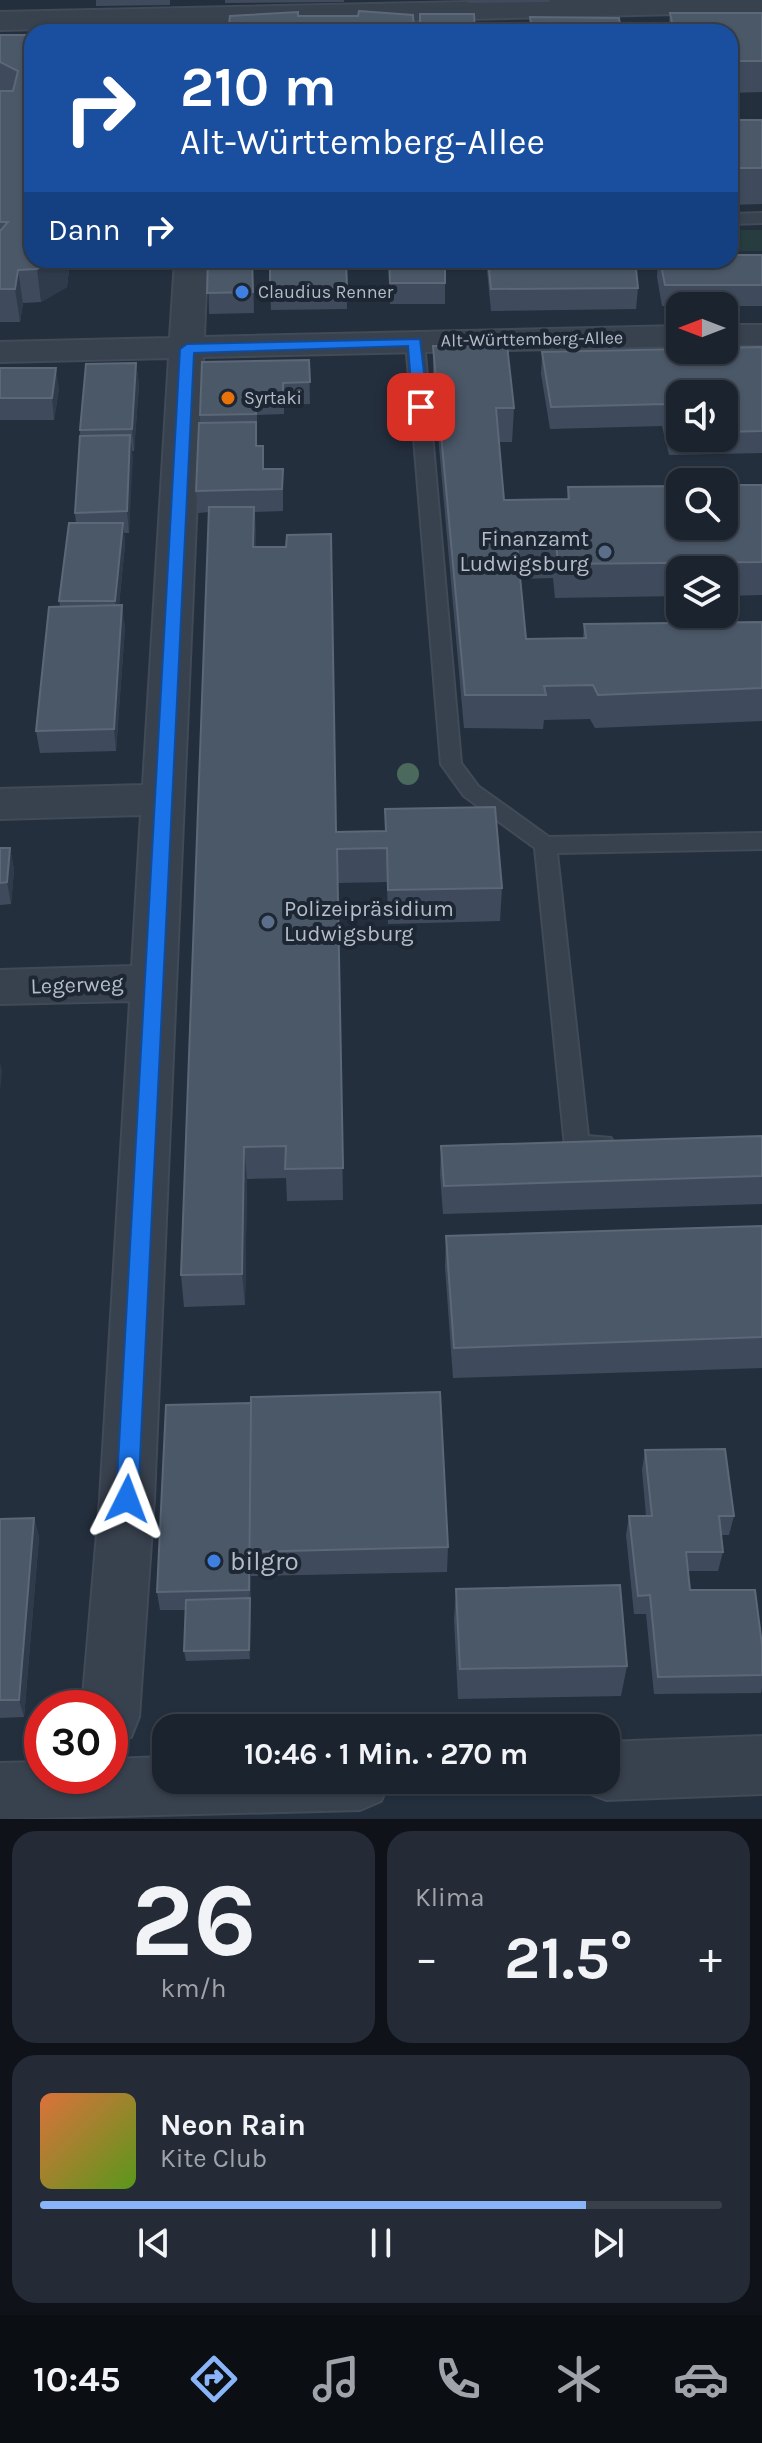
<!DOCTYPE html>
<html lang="de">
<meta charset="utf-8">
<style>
:root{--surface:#1b232e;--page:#242b36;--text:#f1f3f6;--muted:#a0a4aa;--line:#39404a;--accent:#8ab4f8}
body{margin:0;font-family:Karla,sans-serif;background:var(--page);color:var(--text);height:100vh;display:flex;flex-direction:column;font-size:30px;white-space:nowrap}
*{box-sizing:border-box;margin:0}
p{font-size:26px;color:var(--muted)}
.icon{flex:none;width:44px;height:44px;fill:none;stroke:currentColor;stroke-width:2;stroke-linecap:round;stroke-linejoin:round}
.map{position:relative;height:1819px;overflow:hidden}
.drawer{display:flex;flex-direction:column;gap:12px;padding:12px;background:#0f1319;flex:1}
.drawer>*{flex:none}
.guide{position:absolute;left:24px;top:24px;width:714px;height:244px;border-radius:24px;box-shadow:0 2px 6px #0004,0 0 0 2px var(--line);background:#1a4fa0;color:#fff;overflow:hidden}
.needle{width:52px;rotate:270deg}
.tools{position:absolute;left:666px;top:292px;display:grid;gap:16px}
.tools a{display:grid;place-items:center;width:72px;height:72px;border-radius:16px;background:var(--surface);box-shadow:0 2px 6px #0004,0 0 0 2px var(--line);font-size:40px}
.speed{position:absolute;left:24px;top:1690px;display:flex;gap:16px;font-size:40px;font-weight:700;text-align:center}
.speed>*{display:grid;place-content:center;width:104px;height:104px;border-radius:50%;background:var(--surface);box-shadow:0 2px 6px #0004,0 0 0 2px var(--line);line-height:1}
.speed .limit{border:12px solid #d22;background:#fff;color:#111}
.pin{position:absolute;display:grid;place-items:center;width:68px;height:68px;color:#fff;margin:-34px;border-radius:16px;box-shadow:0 4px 12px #0006}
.me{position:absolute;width:88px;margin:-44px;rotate:3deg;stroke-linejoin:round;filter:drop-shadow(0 0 6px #0008)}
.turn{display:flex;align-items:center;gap:28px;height:168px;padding:0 24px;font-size:36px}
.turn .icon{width:104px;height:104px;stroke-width:2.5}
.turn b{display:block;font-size:56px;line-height:68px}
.then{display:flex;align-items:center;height:76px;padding:0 24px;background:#0003;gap:16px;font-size:30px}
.big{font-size:60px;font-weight:700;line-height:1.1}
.drawer .widget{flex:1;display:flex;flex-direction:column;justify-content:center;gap:12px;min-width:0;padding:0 28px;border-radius:24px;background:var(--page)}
.drawer .dial{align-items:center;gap:0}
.dial b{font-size:104px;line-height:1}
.song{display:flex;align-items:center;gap:24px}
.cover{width:96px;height:96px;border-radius:12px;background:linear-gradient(135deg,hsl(20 70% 55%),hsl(90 70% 35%))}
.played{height:8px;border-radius:4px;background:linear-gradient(90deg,var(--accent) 80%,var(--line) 80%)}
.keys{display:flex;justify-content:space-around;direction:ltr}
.heat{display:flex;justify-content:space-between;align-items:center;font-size:44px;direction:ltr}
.drawer .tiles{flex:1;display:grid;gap:12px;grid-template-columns:1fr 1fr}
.widget:last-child{grid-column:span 2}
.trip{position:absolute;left:152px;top:1714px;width:468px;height:80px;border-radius:24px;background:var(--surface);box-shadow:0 2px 6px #0004,0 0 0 2px var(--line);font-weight:700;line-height:80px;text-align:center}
.tab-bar{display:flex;height:128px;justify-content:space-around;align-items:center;background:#0b0e12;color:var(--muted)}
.tab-bar .icon{width:56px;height:56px}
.tab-bar .selected{color:var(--accent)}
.tab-bar b{font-size:36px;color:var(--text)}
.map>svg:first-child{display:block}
.green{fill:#263c3f}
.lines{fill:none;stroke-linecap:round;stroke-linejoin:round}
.service-casing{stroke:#414a57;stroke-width:4}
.minor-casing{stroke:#414a57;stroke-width:4}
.service{fill:#38414e;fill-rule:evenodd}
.minor{fill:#38414e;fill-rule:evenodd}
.tree{fill:#4b6a5d}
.wall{fill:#3f4b5c;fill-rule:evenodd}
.shaded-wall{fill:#2f3b4b}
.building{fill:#4b5868;stroke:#5c6777;stroke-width:2}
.route{fill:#1a73e8;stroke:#114b97;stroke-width:2}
.shop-dot{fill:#3f7fe0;stroke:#1d2633;stroke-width:3}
.food-dot{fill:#e8710a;stroke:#1d2633;stroke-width:3}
.service-dot{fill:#5c6f8a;stroke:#1d2633;stroke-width:3}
.labels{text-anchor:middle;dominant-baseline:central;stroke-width:8;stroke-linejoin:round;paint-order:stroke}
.far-poi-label{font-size:18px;fill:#b4bcc9;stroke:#1d2633;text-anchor:start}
.far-street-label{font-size:18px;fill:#b4bcc9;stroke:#1d2633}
.poi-label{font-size:22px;fill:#b4bcc9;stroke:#1d2633;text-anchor:end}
.street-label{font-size:22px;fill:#b4bcc9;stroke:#1d2633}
.near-poi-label{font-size:26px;fill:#b4bcc9;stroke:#1d2633;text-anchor:start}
</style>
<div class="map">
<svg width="762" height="1819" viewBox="0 0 762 1819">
<rect width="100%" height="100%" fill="#242f3e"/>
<!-- green -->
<rect class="green" x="730" y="230" width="32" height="21"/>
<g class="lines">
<!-- service casing -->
<g class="service-casing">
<g id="service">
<polygon points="762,213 762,223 730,224 730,214"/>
<path d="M415,337L424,342L461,763L478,786L549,837L762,833V849L557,853L588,1136L611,1138L614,1145L611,1152C597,1156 582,1157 568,1153L565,1146L535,848L464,796L441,764L406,342Z"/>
</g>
</g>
<!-- minor casing -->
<g class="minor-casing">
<g id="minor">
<polygon points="561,0 762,0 762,12 0,30 0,12"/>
<polygon points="175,260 207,260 204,337 680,326 680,346 203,357 154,1499 139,1717 131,1737 110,1745 110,1708 82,1708 100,1499 130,1001 0,1004 0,970 132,966 141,815 0,819 0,789 143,785 169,358 0,362 0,342 170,338"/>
<rect x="724" y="325" width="38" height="20"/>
<polygon points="762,1736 762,1794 606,1800 585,1792 580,1780 606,1780 606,1742"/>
<polygon points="166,1757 166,1780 390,1780 381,1801 360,1810 0,1819 0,1763 42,1762 42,1776 110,1776 110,1759"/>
</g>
</g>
<!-- service -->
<use href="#service" class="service"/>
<!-- minor -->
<use href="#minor" class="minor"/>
</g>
<!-- trees -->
<circle class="tree" cx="408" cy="774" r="11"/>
<!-- wall -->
<g class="wall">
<polygon points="96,0 170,0 170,5 96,6"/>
<polygon points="225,0 344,0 344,2 225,3"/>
<polygon points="468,0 549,0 549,2 469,3"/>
<polygon points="670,13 762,13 762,92 730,93 730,32 668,32"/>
<polygon points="0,35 32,35 32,260 70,260 67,287 41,302 23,303 20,322 0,322"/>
<polygon points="730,120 762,120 762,204 730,205"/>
<polygon points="762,255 762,306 662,306 657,277 658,260 730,260"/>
<polygon points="208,260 270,260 270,263 253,264 254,313 209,314"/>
<polygon points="346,260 347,309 271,310 270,289"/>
<polygon points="389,260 445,283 445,304 390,304"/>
<polygon points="486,260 635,260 638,288 636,309 491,311"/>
<polygon points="433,346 514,408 512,442 499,442 504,500 567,499 568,487 762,485 762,595 724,596 724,570 680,570 680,596 555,598 553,578 520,579 526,639 583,638 584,624 762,622 762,721 595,728 590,719 544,720 543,729 464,728 433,379"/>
<path d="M762,347V453L669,455L662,426L550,429L541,374L542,352ZM680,394H724V438H680Z"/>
<polygon points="309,360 310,404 284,405 284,414 257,415 257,446 264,469 283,469 283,511 255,512 256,547 336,832 385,831 385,809 502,888 500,921 388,924 387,882 338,883 343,1200 287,1201 286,1178 247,1179 245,1305 184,1307 181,1275 209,512 198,513 196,491 200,415"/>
<polygon points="136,363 139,385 134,451 132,451 129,533 124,533 125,545 119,605 125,627 116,751 40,753 36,731 60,606 59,601 76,523 75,513 80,430"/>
<polygon points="0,368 59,389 54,420 0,420"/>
<polygon points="0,848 10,848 14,870 11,904 0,905"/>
<polygon points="762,1136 762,1204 443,1214 440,1174 441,1146"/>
<polygon points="762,1226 762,1368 453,1378 445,1267 446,1236"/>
<polygon points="166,1405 448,1547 447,1572 251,1576 250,1659 186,1661 184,1651 186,1610 160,1610 157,1592"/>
<polygon points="645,1450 734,1516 729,1535 721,1535 723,1552 718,1571 688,1571 690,1590 762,1645 762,1688 761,1693 654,1694 646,1614 634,1614 626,1535 629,1516 646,1516 642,1470"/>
<polygon points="34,1518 39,1537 24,1717 0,1718 0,1519"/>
<polygon points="456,1589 627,1666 621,1696 458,1699 454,1620"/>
</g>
<!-- shaded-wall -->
<g class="shaded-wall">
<polygon points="53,260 70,260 67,287 41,302 37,269"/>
<polygon points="18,270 23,303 20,322 15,289"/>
<polygon points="136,363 139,385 134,451 132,429"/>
<polygon points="56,368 59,389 54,420 52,398"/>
<polygon points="130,435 133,457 129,533 127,511"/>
<polygon points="254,507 256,540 255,581 253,547"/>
<polygon points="123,523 125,545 117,623 115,601"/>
<polygon points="122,605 125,627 116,751 114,729"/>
<polygon points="10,848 14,870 11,904 7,882"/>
<polygon points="0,1063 2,1071 0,1091"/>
<polygon points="244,1147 247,1179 245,1305 242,1274"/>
<polygon points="34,1518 39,1537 24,1717 19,1700"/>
<polygon points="250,1559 251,1576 250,1659 249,1650"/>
</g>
<!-- building -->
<g class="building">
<polygon points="359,11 413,15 414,32 228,32 230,16 298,12 298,16 358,16"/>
<polygon points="670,13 762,13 762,61 730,61 730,32 674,32"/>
<polygon points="420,14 474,14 475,32 420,32"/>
<polygon points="530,17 619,18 621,32 532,32"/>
<polygon points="0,35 32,35 32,260 53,260 37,269 18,270 15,289 0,289 0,231 8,222 0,222 0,91 13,91 18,71 0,62"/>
<polygon points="730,120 762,120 762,168 733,168 730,156"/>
<polygon points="730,255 762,255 762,285 665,285 660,260 730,260"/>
<polygon points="208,260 252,260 253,292 207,293"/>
<polygon points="270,260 346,260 347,287 270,289"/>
<polygon points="389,260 445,260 445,283 390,283"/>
<polygon points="488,260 635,260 638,288 491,289"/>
<polygon points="507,345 514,408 496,408 504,500 569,499 568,487 680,486 680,526 724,526 724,485 762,485 762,562 558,564 556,544 517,545 526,639 586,638 584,624 762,622 762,688 598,695 593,685 544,686 546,695 465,695 433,346"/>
<polygon points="762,347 762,431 724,432 724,394 680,394 680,433 671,433 665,404 551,407 542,352 680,349 680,350 724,350 724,348"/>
<polygon points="309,360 310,382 283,383 283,392 256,393 256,414 200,415 202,362"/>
<polygon points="136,363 132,429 80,430 86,364"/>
<polygon points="0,368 56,368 52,398 0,398"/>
<polygon points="256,422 256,446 263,446 263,469 283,469 282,489 196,491 199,423"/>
<polygon points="130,435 127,511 75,513 80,436"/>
<polygon points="209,507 254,507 253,547 286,547 287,535 331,534 336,832 386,831 385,809 495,807 502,888 388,890 387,848 337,849 343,1168 285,1169 286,1146 244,1147 242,1274 181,1275"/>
<polygon points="69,523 123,523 115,601 59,601"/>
<polygon points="122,605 114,729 36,731 49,607"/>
<polygon points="0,848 10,848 7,882 0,883"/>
<polygon points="762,1136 762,1176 444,1186 441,1146"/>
<polygon points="762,1226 762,1337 454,1348 446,1236"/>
<polygon points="440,1392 448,1547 249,1552 251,1397"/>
<polygon points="251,1403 249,1590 157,1592 166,1405"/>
<polygon points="725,1449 734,1516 719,1516 723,1552 686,1552 690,1590 755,1590 762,1645 762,1675 658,1677 650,1595 638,1596 629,1516 652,1516 645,1450"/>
<polygon points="34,1518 19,1700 0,1700 0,1519"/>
<polygon points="620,1585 627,1666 460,1669 456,1589"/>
<polygon points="250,1598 249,1650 184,1651 186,1600"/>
</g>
<!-- route -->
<polygon class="route" points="420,339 428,407 421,411 413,407 408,346 194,353 138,1499 135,1506 127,1509 119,1506 116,1499 180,349 187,344"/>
<!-- markers -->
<g class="shop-dot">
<circle cx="242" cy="292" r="8"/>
<circle cx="214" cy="1561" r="8"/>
</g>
<circle class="food-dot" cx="228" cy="398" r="8"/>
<g class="service-dot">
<circle cx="605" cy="552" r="8"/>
<circle cx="268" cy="922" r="8"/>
</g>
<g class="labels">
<!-- far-poi labels -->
<g class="far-poi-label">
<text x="258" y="292">Claudius Renner</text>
<text x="244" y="398">Syrtaki</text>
</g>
<!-- far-street labels -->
<g class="far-street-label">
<text transform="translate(532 339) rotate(-1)">Alt-Württemberg-Allee</text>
</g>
<!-- poi labels -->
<g class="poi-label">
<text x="589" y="539">Finanzamt<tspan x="589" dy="25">Ludwigsburg</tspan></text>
<text x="284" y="909" text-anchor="start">Polizeipräsidium<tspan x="284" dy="25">Ludwigsburg</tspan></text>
</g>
<!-- street labels -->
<g class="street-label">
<text transform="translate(77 985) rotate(-2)">Legerweg</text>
</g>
<!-- near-poi labels -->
<g class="near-poi-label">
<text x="230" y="1561">bilgro</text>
</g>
</g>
</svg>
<div class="tools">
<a><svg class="needle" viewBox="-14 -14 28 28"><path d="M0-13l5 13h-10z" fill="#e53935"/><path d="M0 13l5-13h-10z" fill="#a0a4aa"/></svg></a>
<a><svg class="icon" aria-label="sound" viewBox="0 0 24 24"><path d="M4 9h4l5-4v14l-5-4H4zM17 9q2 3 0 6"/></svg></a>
<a><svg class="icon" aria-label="search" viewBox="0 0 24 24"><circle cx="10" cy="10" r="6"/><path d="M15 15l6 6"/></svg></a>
<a><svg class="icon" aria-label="layers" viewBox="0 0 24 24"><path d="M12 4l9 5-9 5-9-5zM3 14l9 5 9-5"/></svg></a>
</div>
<div class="speed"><div class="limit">30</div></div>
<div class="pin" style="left:421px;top:407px;background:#d93025"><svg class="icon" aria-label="arrive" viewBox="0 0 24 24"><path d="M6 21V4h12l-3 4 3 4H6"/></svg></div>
<svg class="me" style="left:127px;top:1499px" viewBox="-20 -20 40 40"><path d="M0-17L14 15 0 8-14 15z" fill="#1a73e8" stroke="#fff" stroke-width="4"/></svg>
<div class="trip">10:46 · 1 Min. · 270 m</div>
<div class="guide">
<div class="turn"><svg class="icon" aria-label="right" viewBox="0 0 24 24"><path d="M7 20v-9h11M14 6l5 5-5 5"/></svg><div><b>210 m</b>Alt-Württemberg-Allee</div></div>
<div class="then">Dann<svg class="icon" aria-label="right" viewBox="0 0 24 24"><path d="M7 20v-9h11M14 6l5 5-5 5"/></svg></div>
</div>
</div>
<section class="drawer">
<div class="tiles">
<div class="widget dial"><b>26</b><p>km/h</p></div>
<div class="widget"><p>Klima</p>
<div class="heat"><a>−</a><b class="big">21.5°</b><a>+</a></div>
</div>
<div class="widget">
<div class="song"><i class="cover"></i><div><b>Neon Rain</b><p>Kite Club</p></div></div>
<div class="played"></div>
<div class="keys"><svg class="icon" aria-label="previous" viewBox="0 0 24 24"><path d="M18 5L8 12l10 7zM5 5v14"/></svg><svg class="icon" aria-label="pause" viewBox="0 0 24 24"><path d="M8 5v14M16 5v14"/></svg><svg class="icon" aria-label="next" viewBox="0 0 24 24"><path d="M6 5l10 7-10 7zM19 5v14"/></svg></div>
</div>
</div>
</section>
<nav class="tab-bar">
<b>10:45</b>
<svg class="icon selected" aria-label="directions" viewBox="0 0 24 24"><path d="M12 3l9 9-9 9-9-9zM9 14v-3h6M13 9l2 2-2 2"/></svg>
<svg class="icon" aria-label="music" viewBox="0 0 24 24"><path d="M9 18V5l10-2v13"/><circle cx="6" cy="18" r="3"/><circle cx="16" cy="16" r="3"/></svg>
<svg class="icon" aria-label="phone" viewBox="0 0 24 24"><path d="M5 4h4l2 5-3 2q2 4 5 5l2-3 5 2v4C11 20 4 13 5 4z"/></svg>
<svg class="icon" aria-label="climate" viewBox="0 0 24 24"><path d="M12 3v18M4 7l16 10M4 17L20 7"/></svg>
<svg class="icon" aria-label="car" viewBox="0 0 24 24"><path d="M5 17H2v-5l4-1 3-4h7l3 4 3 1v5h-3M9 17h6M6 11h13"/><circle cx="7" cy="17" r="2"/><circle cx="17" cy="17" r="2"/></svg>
</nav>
